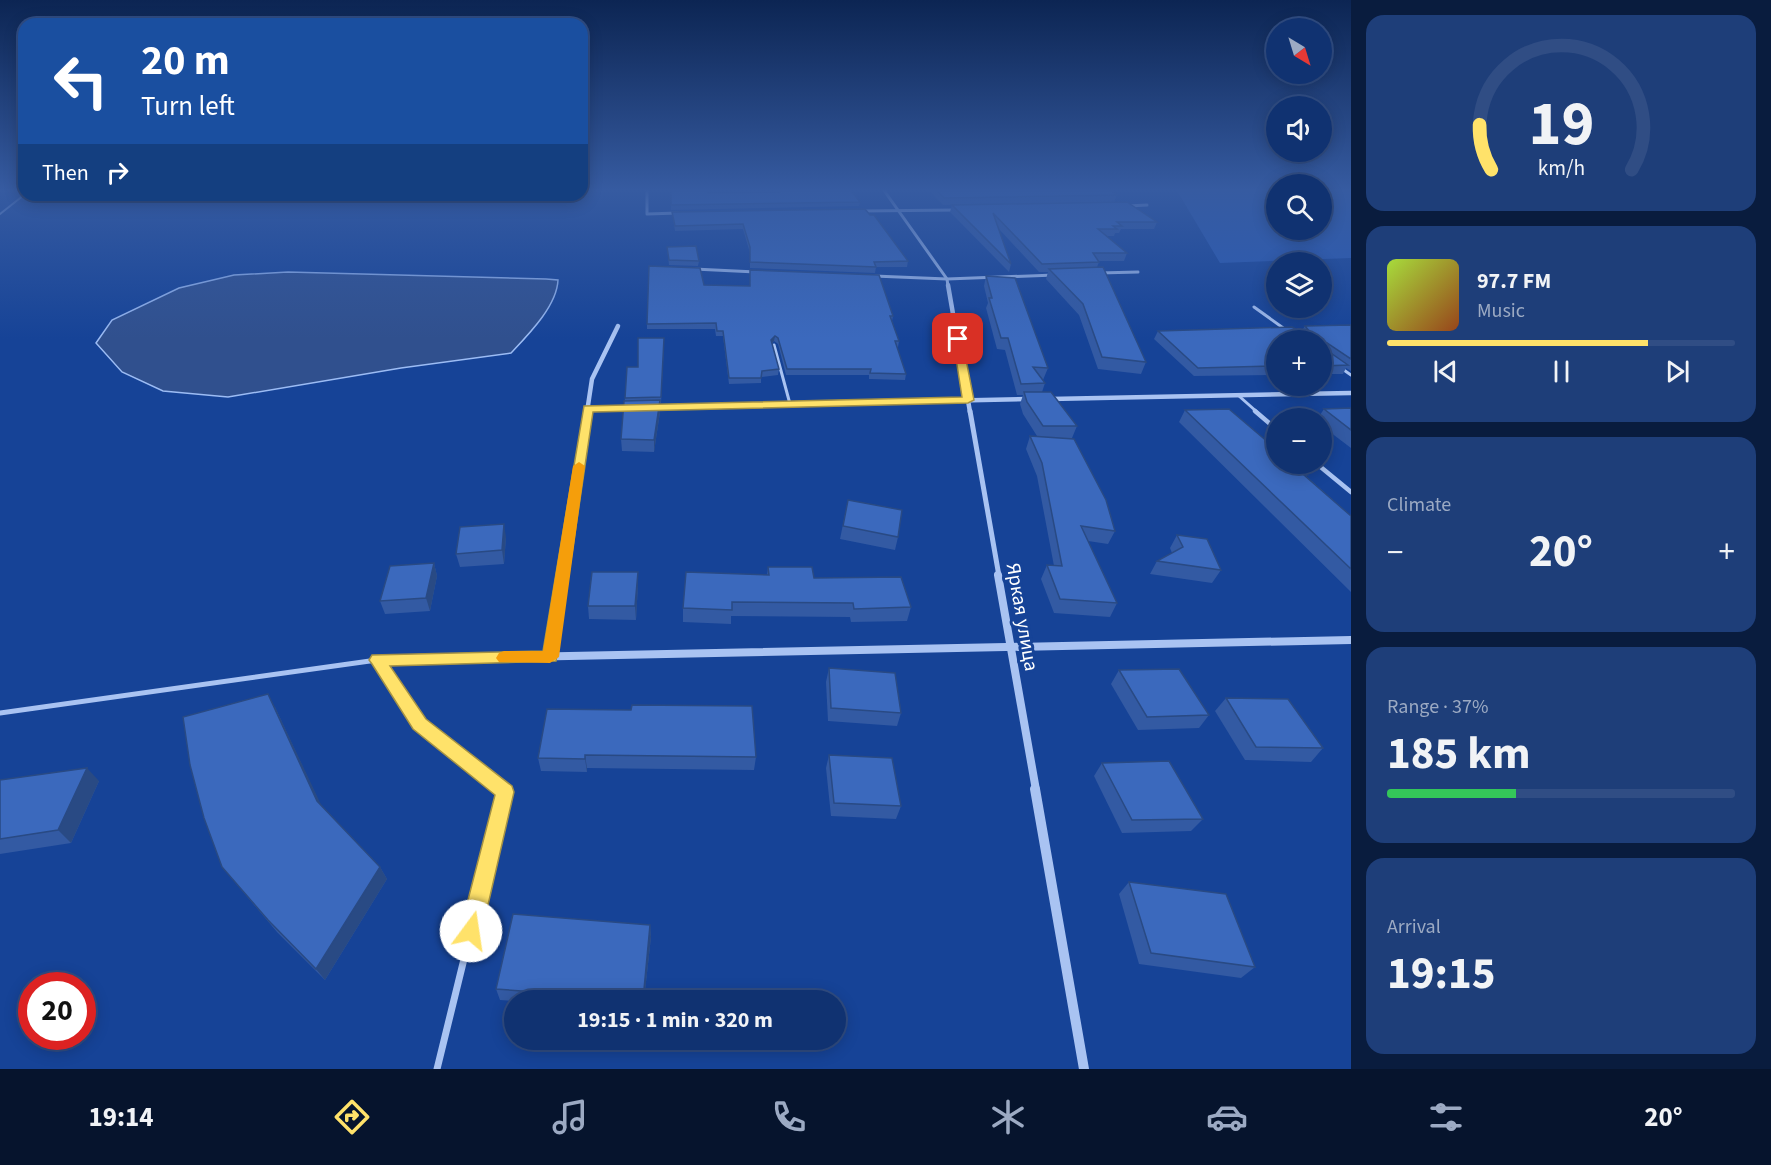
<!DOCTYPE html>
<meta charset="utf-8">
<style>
:root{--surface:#103271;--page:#1e3e79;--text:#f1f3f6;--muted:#9caac3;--line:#304d84;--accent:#ffe26a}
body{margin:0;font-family:"Source Sans 3",sans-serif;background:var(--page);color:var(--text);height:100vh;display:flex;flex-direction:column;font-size:22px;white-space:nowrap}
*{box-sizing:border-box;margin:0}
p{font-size:20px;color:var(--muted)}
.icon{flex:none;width:33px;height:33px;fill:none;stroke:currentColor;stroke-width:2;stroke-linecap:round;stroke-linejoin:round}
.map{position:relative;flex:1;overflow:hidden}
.sheet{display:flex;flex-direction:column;gap:15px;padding:15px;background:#091c3e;width:420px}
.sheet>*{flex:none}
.hud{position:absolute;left:18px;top:18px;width:570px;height:183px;border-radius:18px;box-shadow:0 3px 15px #0003,0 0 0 2px var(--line);background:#1a4fa0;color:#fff;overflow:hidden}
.needle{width:39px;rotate:142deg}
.controls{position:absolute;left:1266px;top:18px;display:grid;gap:12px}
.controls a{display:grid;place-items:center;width:66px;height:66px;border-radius:50%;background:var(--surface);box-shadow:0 3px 15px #0003,0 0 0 2px var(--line);font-size:30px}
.speed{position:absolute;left:18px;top:972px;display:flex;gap:12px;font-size:30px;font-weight:700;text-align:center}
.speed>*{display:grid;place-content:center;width:78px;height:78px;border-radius:50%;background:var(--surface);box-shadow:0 3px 15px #0003,0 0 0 2px var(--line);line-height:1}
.speed .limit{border:9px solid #d22;background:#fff;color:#111}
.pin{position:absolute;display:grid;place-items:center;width:51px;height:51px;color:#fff;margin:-26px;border-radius:12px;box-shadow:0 3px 9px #0006}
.me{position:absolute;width:66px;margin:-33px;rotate:14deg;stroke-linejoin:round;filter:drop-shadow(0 0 4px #0008)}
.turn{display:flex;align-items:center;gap:21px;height:126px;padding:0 24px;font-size:27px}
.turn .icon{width:78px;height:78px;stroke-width:2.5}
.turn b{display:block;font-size:42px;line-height:51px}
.then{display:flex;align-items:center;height:57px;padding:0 24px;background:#0003;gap:12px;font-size:22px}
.big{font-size:45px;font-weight:700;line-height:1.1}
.sheet .tile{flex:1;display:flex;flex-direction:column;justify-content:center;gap:9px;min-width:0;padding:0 21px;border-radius:18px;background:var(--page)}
.sheet .dial{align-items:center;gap:0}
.dial svg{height:156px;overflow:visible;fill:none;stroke:var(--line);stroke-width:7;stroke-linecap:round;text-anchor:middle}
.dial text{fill:var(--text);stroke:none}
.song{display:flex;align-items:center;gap:18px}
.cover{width:72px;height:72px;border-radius:9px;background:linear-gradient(135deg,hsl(80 70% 55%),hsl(20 70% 35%))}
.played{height:6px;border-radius:3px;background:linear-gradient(90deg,var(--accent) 75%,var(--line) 75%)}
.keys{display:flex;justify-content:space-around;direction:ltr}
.heat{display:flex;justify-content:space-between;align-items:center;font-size:33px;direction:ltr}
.charge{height:9px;border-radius:4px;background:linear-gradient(90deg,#34c759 37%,var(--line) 0)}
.trip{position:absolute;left:504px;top:990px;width:342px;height:60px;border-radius:30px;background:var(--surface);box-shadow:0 3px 15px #0003,0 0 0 2px var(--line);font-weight:700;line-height:60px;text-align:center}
.tabs{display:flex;height:96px;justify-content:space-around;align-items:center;background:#06142d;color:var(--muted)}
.tabs .icon{width:42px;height:42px}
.tabs .selected{color:var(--accent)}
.tabs b{font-size:27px;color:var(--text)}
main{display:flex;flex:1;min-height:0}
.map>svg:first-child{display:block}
.green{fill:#2a5bb6}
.water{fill:#30508e;stroke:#9cbcf4;stroke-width:1.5}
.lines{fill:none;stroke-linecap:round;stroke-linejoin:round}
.service-far4{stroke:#a9c3f2;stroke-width:2}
.service-far3{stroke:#a9c3f2;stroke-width:3}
.service-far2{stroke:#a9c3f2;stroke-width:4.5}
.service-far1{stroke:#a9c3f2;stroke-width:5}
.service{stroke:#a9c3f2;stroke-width:7}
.minor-far4{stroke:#a9c3f2;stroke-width:3}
.minor-far3{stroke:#a9c3f2;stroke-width:4.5}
.minor-far2{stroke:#a9c3f2;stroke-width:5}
.minor-far1{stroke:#a9c3f2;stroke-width:8}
.minor{stroke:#a9c3f2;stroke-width:10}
.wall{fill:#335aa3}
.shaded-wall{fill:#294a84}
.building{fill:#3b69bd;stroke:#294a84;stroke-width:1.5}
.route{fill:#ffe26a;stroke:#a69345;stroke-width:1.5}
.slow{fill:#f59e0b}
.labels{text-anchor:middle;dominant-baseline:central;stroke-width:6;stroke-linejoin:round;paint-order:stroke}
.street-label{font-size:20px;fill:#fff;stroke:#164397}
</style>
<main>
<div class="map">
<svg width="1351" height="1069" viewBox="0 0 1351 1069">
<rect width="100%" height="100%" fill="#164397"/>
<!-- green -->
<polygon class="green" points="1176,189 1276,189 1276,230 1322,230 1322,189 1351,189 1351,258 1220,263"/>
<!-- water -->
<path class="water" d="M288,272L546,279L558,280C557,306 528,335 511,353L401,368L228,397L163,391L122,372L96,343L112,320L179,288L234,275Z"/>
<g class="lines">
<!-- service-far4 -->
<polyline class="service-far4" points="0,214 24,195"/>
<!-- service-far3 -->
<g class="service-far3">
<polyline points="1254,307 1286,330"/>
<polyline points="774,345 790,404"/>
<polyline points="1341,368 1351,375"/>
<polyline points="1239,396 1257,412"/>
</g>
<!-- service-far2 -->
<g class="service-far2">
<polyline points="1255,411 1276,429"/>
<polyline points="1317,464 1351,492"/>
</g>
<!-- service-far1 -->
<polyline class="service-far1" points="0,713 377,660 420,724 503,790"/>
<!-- service -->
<polyline class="service" points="437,1069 505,792 501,789"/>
<!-- minor-far4 -->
<g class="minor-far4">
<polyline points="647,189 647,214 678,213"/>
<polyline points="883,189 947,279 948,286"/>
<polyline points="1127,206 1147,205"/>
<polyline points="860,211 957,210"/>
<polyline points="694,269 756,272"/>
<polyline points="1099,273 1138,272"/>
<polyline points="874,276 947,279 1055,275"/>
</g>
<!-- minor-far3 -->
<g class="minor-far3">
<polyline points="948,285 970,412"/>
<polyline points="1050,399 1351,393"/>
<polyline points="651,407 1028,399"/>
<polyline points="588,409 629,408"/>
<polyline points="587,412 592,379 618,326"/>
</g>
<!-- minor-far2 -->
<g class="minor-far2">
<polyline points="970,411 999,576"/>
<polyline points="562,576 587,411"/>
</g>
<!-- minor-far1 -->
<g class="minor-far1">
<polyline points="998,575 1036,790"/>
<polyline points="550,657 562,575"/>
<polyline points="377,660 1351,640"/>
</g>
<!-- minor -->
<polyline class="minor" points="1035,789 1084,1069"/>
</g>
<!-- wall -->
<g class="wall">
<polygon points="671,189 708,193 777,192 776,189 850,189 860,202 859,206 671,210"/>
<polygon points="927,189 1108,189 1117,195 1114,202 943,205"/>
<polygon points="952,205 1157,222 1154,229 1121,229 1119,233 1115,233 1114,236 1106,236 1127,253 1124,261 1098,261 1099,262 1097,267 1146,362 1141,374 1098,369 1079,315 1046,279 1048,272 1039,272 998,228 1011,264 1009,272 950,212"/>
<polygon points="672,212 870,215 908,261 907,267 876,267 875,273 750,268 750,253 743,229 675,231"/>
<polygon points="667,247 699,261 698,266 669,265"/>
<polygon points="986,276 1048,368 1043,380 1045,383 1042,392 1077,426 1072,438 1115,531 1108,544 1088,541 1117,603 1110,617 1054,613 1041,579 1047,565 1054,566 1037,476 1026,449 1030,436 1037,436 1023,414 1020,404 1023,395 1017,395 1005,350 997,349 986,308 988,303 984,286"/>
<polygon points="704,285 893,316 892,321 899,341 898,347 897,347 906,374 905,380 869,379 869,375 786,375 778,344 774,341 772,344 779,369 778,375 761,377 761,383 729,384 723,336 716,336 715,329 647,329 647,324"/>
<polygon points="1351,325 1351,371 1346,368 1343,374 1322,374 1322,340 1276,340 1276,375 1194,376 1154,339 1158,331 1301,332 1305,326"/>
<polygon points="664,343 661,403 660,403 660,412 654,452 622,451 621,439 625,398 638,367"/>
<polygon points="1351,408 1351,448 1322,426 1322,418 1318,418 1324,409"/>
<polygon points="1185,410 1307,475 1306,476 1351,516 1351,592 1179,422"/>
<polygon points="848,500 898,537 895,550 840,539"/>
<polygon points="1177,535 1221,570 1212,583 1150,574 1157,561 1172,553 1170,548"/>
<polygon points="506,537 504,564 460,567 456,554"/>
<polygon points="434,563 437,576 430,611 385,614 380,601"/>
<polygon points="768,567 814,578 911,607 907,621 851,622 850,617 731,616 731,624 683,622 683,608 767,575"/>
<polygon points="638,585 636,620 589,619 588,606"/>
<polygon points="829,668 901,713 897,726 828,721 826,682"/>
<polygon points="1119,670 1209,715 1199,728 1138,730 1111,684"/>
<polygon points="1226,698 1323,748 1311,762 1245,760 1215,711"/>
<polygon points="275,707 320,804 380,867 387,879 325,980 277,932 222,867"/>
<polygon points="547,709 756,757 754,770 587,768 587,772 541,771 538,758"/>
<polygon points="829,755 901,806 896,819 831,816 826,768"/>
<polygon points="1102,763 1203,819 1191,831 1122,833 1094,776"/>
<polygon points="0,780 99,781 71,843 0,854"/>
<polygon points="1129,882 1255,967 1241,978 1139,964 1119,894"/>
<polygon points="650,925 651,937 644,1000 514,1001 500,1000 496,989"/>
</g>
<!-- shaded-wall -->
<g class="shaded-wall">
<polygon points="775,336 774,341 770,345 771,340"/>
<polygon points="660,400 660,412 654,452 654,440"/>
<polygon points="504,524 506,537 504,564 502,550"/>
<polygon points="434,563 437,576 430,611 426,598"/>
<polygon points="638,572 638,585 636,620 635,606"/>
<polygon points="268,694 275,707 325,813 317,801"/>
<polygon points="585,755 587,768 587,772 585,759"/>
<polygon points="87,768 99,781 71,843 58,830"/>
<polygon points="380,867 387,879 325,980 316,969"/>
<polygon points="650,925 651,937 644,1000 643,1000"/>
</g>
<!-- building -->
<g class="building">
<polygon points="671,189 708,189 708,193 780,192 779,189 850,189 860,202 671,205"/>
<polygon points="935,189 1108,189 1117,195 944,198"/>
<polygon points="1127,202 1157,222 1117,222 1122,226 1113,226 1117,229 1098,229 1127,253 1093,253 1099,262 1042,264 993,213 1011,264 952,205"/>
<polygon points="865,209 870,215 874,215 908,261 874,262 876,267 750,262 750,247 743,224 675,226 672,212"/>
<polygon points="696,246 699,261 669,260 667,247"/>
<polygon points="649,266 700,268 704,285 750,286 750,270 879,275 893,316 890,316 899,341 895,341 906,374 870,373 871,369 787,369 778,338 775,336 771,340 779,369 762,371 761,378 729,378 723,331 717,331 716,323 647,324"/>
<polygon points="1103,267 1146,362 1102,357 1083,304 1049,269"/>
<polygon points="986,276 1015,278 1048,368 1033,367 1045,383 1021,384 1008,338 1001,338 989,298 992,298"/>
<polygon points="1351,325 1351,359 1327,343 1323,346 1325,349 1348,365 1322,366 1322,340 1276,340 1276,366 1198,368 1158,331 1292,327 1306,335 1310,332 1305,326"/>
<polygon points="638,338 664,338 661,397 625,398 627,367 638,367"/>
<polygon points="1024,392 1051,392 1077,426 1043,426 1027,402"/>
<polygon points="660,400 654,440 621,439 624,401"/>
<polygon points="1351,408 1351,430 1324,409"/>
<polygon points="1229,409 1276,449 1276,464 1293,464 1307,475 1304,475 1351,516 1351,569 1185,410"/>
<polygon points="1030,436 1074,439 1106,500 1115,531 1081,526 1117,603 1060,599 1047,565 1062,566 1042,463"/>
<polygon points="848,500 902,510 898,537 843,526"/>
<polygon points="504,524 502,550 456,554 460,527"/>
<polygon points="1177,535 1207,539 1221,570 1157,561 1183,547"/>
<polygon points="434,563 426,598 380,601 390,566"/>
<polygon points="768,567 812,567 814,578 901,577 911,607 854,609 853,603 732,602 732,610 683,608 686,572 769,575"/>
<polygon points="592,572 638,572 635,606 588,606"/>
<polygon points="829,668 895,673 901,713 831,708"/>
<polygon points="1179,669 1209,715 1147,717 1119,670"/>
<polygon points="268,694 317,801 380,867 316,969 268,920 222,867 204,818 190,765 183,717"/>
<polygon points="1226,698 1288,699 1323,748 1256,747"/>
<polygon points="632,705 752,706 756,757 585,755 585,759 538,758 547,709 631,710"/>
<polygon points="829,755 892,758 901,806 834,803"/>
<polygon points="1169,761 1203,819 1132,820 1102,763"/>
<polygon points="87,768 58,830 0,839 0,780"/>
<polygon points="1129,882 1226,894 1255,967 1151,953"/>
<polygon points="513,914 650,925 643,1000 496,989"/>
</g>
<!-- sky -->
<linearGradient id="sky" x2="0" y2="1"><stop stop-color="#0c2553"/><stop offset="0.56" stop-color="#365ba1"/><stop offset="1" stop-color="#365ba1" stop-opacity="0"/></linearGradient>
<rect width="1351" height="339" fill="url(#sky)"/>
<!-- route -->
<polygon class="route" points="958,337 962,339 974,400 968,403 593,412 556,661 390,666 426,719 512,786 514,792 482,931 478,938 471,942 463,938 460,931 495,795 413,729 372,664 369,660 372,655 543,651 584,406 962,397 953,339"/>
<!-- slow -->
<polygon class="slow" points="579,462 585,466 559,657 550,663 499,662 496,658 499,653 504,651 543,651 573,466"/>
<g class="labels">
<!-- street labels -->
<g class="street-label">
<text transform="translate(1022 617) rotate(80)">Яркая улица</text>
</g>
</g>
</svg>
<div class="controls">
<a><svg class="needle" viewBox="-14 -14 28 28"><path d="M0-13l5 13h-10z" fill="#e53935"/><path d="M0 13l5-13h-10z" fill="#9caac3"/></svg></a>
<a><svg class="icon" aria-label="sound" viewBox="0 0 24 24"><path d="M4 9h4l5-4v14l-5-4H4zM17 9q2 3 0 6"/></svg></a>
<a><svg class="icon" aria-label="search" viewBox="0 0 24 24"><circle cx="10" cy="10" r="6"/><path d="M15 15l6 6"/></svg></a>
<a><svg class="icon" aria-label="layers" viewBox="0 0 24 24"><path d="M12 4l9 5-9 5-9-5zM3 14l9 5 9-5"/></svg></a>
<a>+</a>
<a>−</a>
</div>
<div class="speed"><div class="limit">20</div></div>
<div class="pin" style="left:958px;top:339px;background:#d93025"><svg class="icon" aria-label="arrive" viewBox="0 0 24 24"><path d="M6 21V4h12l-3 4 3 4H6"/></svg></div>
<svg class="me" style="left:471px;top:931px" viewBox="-20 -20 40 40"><circle r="19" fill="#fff"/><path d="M0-13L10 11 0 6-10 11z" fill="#ffe26a"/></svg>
<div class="trip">19:15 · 1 min · 320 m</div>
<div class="hud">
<div class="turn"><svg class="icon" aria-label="left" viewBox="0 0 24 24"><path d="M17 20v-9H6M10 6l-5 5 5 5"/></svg><div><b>20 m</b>Turn left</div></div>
<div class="then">Then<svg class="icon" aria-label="right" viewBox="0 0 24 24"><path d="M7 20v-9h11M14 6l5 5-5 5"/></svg></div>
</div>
</div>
<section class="sheet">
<div class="tile dial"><svg viewBox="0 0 100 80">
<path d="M14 69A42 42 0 1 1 86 69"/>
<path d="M14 69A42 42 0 0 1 8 46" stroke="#ffe26a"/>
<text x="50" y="56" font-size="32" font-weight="700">19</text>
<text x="50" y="72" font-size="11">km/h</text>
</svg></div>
<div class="tile">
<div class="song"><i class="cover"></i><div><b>97.7 FM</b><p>Music</p></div></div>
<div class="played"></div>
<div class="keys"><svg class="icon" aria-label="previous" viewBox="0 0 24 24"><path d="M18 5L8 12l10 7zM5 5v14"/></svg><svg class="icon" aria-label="pause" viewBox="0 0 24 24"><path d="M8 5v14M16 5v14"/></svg><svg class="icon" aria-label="next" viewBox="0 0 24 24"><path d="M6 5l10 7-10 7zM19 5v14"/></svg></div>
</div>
<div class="tile"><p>Climate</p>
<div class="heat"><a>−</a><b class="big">20°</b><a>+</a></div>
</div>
<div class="tile"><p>Range · 37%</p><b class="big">185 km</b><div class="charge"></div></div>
<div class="tile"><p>Arrival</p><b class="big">19:15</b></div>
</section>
</main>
<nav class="tabs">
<b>19:14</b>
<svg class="icon selected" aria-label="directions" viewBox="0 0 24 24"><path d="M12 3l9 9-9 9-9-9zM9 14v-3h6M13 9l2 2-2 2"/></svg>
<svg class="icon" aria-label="music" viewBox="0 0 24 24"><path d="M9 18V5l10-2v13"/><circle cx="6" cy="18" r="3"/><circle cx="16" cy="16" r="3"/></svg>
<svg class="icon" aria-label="phone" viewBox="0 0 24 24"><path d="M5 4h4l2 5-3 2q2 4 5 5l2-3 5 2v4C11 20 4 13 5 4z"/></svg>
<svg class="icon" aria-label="climate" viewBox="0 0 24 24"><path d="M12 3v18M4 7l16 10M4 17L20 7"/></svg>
<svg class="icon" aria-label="car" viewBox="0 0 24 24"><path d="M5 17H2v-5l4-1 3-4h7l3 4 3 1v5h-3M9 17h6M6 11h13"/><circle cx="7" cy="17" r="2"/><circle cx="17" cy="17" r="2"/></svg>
<svg class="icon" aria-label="filters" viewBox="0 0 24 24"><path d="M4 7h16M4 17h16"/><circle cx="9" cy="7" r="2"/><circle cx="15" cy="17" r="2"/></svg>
<b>20°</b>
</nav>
